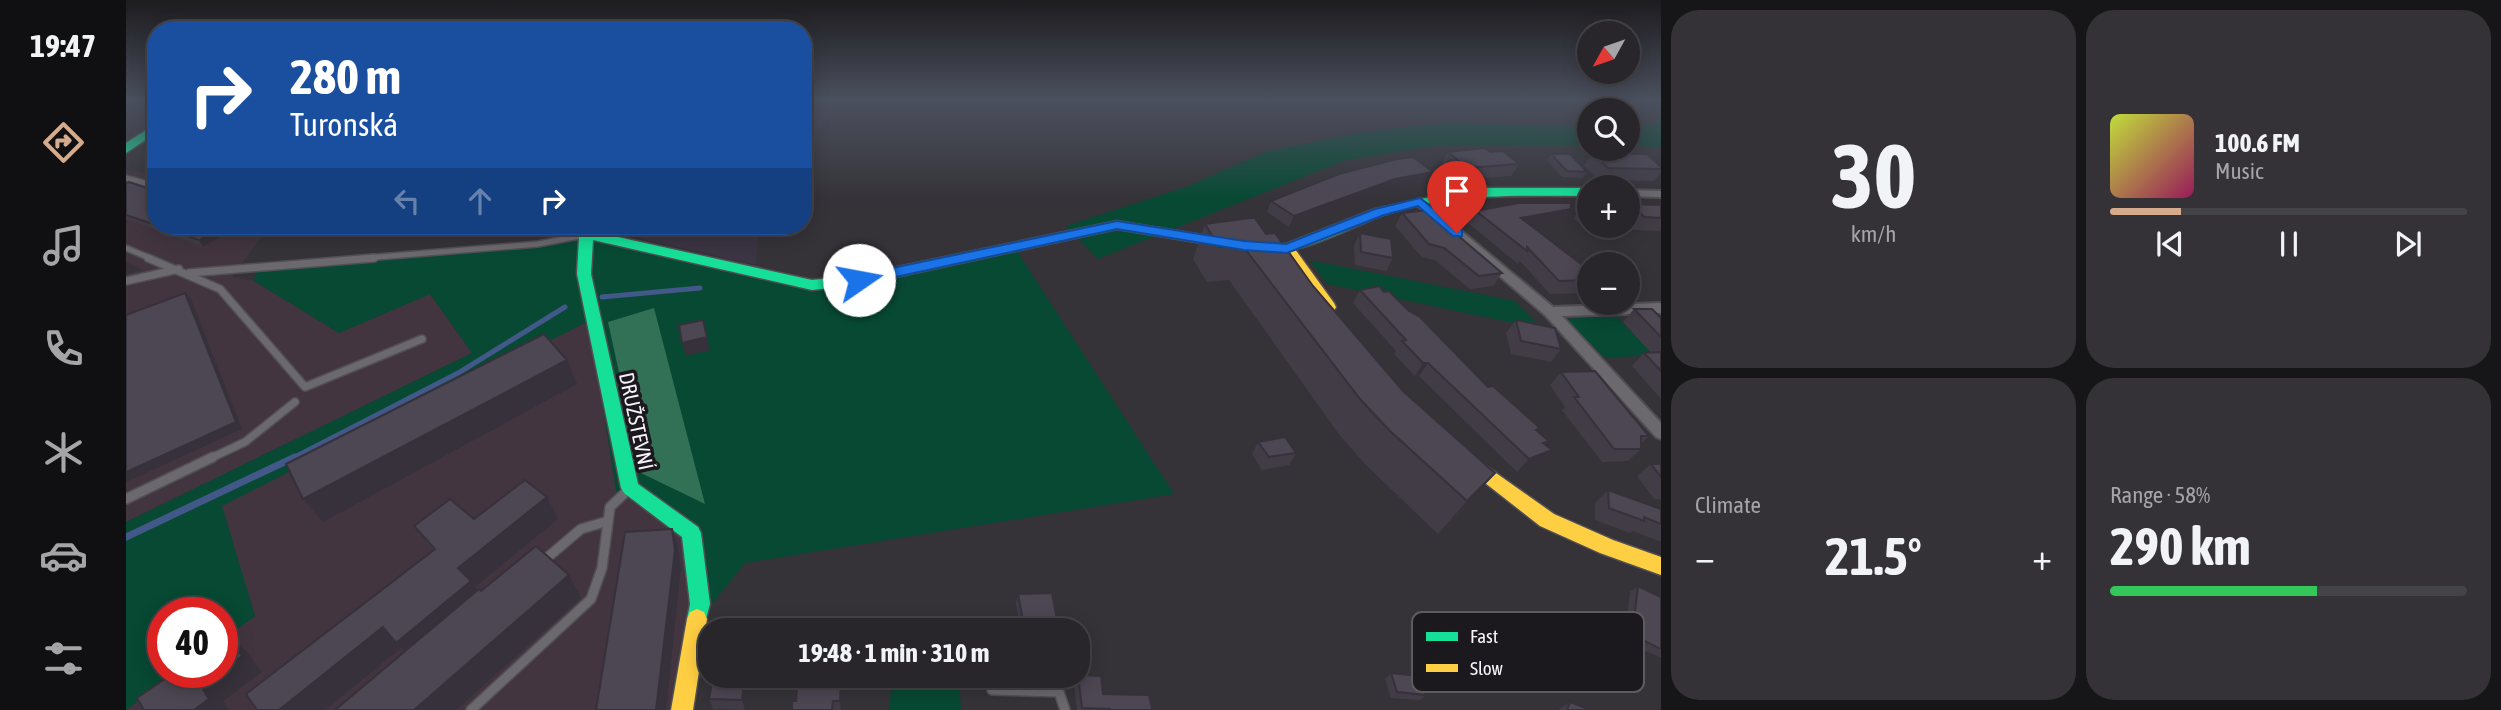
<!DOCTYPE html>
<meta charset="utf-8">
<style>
:root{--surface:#28262a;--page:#343236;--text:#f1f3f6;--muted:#a5a5a8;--line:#444347;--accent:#d6ab8b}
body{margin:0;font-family:"Asap Condensed",sans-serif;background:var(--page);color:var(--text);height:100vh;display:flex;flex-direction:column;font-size:26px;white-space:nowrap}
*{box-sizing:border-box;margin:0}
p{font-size:23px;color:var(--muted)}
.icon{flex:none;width:38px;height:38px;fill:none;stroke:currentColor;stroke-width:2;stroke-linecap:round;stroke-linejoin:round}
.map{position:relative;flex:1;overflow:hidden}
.details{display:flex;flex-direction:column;gap:10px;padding:10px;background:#161517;width:840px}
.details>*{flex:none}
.top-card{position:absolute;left:21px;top:21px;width:665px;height:214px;border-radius:28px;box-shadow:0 4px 18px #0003,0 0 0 2px var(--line);background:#1a4fa0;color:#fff;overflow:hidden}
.needle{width:46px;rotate:230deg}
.tools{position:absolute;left:1451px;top:21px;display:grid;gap:14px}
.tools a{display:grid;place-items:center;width:63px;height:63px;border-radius:50%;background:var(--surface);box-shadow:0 4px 18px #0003,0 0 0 2px var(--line);font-size:35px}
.speed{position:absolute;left:21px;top:597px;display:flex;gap:14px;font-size:35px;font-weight:700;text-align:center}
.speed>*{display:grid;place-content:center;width:91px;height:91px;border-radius:50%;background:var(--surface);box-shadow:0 4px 18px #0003,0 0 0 2px var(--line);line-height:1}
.speed .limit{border:10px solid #d22;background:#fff;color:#111}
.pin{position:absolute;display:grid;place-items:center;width:60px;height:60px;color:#fff;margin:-72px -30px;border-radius:50% 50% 50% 0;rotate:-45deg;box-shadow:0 0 7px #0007}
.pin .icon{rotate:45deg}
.me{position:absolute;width:77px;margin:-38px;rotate:78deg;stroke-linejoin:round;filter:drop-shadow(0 0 5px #0008)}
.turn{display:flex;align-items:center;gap:24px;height:147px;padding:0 28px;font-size:32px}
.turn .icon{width:91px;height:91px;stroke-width:2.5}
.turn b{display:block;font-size:49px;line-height:60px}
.lanes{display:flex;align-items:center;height:66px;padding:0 28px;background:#0003;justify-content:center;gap:35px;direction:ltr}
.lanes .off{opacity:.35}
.big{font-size:52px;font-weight:700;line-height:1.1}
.details .card{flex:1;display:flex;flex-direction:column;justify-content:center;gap:10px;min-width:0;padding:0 24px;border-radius:28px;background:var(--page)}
.details .dial{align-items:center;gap:0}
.dial b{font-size:91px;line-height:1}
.song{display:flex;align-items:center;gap:21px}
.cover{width:84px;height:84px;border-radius:10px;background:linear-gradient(135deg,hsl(70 70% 55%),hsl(330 70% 35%))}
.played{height:7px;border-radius:4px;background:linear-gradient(90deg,var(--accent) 20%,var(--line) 20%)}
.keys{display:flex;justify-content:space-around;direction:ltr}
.heat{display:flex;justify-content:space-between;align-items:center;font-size:38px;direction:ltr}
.charge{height:10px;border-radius:5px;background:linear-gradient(90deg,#34c759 58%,var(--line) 0)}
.details .tiles{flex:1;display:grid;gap:10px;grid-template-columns:repeat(2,1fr)}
.trip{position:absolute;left:572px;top:618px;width:392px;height:70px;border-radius:28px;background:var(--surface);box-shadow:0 4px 18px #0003,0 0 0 2px var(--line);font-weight:700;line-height:70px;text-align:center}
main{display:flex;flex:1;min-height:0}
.tab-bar{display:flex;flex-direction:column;width:126px;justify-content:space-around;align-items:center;background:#100f11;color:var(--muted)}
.tab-bar .icon{width:49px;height:49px}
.tab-bar .current{color:var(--accent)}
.tab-bar b{font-size:32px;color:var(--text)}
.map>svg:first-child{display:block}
.industrial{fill:#423540}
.built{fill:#3b3442}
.green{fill:#074933}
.forest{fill:#337156}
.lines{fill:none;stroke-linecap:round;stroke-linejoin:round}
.stream-far1{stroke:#415888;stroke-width:5}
.stream{stroke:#415888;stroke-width:7}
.lane-far2-casing{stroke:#514f54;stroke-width:8}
.lane-far1-casing{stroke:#514f54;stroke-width:10}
.lane-casing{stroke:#514f54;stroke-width:12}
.street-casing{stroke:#514f54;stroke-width:4}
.fast-casing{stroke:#514f54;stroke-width:3}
.slow-casing{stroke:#514f54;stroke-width:3}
.lane-far2{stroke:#6b696e;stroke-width:5}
.lane-far1{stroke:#6b696e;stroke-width:7}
.lane{stroke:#6b696e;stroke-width:9}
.street{fill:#6b696e;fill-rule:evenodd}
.fast{fill:#16e098;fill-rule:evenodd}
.slow{fill:#ffcf43;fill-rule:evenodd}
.wall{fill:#423c47}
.shaded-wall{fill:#36313a}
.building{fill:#4d4653;stroke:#36313a;stroke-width:2}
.route{fill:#1a73e8;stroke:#114b97;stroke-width:2}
.labels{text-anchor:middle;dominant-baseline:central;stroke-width:7;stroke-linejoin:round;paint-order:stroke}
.street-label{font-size:21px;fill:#f7f3fa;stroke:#1c191e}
.key{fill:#1c191e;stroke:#5e5a60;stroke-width:2}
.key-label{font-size:19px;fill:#f7f3fa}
</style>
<main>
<nav class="tab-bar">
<b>19:47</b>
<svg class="icon current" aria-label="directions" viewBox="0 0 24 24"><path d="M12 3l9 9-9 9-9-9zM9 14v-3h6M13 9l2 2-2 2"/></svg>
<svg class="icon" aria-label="music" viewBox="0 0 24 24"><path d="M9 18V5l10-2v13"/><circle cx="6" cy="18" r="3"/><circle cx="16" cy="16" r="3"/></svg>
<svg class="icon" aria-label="phone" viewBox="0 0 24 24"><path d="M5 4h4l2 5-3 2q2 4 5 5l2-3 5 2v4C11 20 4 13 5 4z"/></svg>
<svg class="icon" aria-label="climate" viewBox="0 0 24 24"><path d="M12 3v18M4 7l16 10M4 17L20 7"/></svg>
<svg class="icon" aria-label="car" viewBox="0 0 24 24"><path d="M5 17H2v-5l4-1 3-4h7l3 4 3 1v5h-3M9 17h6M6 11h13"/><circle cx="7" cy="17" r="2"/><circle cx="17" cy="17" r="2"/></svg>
<svg class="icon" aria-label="filters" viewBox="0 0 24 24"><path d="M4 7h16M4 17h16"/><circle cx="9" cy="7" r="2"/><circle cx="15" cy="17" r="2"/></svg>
</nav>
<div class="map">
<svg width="1535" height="710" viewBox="0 0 1535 710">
<rect width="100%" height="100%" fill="#353338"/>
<!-- industrial -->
<g class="industrial">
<polygon points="0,169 30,175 30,226 153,226 133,240 106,277 128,281 213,333 304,294 346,353 0,522 0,274 17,270 0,262"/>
<polygon points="463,321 562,538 563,633 548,710 0,710 52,672 96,672 96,640 129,616 95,506"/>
</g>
<!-- built -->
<g class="built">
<polygon points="677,100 712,100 677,155"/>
<polygon points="462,226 633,226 630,265"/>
</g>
<!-- green -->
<g class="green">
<polygon points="1535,114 1535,147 1502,146 1502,128 1529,123"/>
<polygon points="1327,122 1463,127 1463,146 1313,145 1220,160 972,259 940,226 1062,186 1139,152 1235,132"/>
<polygon points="445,231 686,285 889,248 1048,494 619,563 563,633 562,538 490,491 463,321 96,506 129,616 96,640 96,612 37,612 37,672 52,672 0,710 0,522 346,353 304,294 213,333 128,281 131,267 412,244"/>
<polygon points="1183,260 1389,301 1417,329 1201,284"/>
<polygon points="1490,316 1529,355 1478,358 1439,319"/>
<polygon points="810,676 833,676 835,710 763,710 766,682"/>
</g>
<!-- forest -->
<polygon class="forest" points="528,308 579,504 515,473 482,322"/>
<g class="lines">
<!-- stream-far1 -->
<g class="stream-far1">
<polyline points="476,297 574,288"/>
<polyline points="165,459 334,372 439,307"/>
</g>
<!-- stream -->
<polyline class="stream" points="0,537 169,457"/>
<!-- lane-far2 casing -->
<g class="lane-far2-casing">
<g id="lane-far2">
<polyline points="0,178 30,186"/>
<polyline points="0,248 26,259"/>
<polyline points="227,259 412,244 459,235"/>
</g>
</g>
<!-- lane-far1 casing -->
<g class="lane-far1-casing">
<g id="lane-far1">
<polyline points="22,258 94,289 179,387 296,339"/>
<polyline points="63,273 248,258"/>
<polyline points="0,281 53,269"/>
<polyline points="83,459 119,442 169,402"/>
</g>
</g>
<!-- lane casing -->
<g class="lane-casing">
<g id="lane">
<polyline points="0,499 87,457"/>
<polyline points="416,562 455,529 482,521"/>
<polyline points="866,690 933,692 939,710"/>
<polyline points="345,710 465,599 476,568 484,507 503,489"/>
</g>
</g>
<!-- street casing -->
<g class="street-casing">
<g id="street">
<polygon points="1502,190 1535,191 1535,197 1502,196"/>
<polygon points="1294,199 1298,200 1427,307 1535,303 1535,313 1436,316 1535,423 1535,439 1530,437 1419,315 1290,204 1288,202"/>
</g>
</g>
<!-- fast casing -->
<g class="fast-casing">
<g id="fast">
<polygon points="30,124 30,133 0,153 0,143"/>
<path d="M1347,188H1463V196C1391,196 1316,192 1247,219C1223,229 1148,267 1127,247L1134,243L1160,244L1249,209Z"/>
<polygon points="991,221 1100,239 1107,243 1100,247 991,229 733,285 686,290 467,240 465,274 512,484 572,527 575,533 584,604 578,626 571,629 564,626 561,619 564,604 556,537 498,493 495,488 451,274 453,237 420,229 418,226 442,226 686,280 733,275"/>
</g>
</g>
<!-- slow casing -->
<g class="slow-casing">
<g id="slow">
<polygon points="1161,244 1166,245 1208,303 1210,307 1208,311 1198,311 1154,248"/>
<polygon points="1346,456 1428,514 1487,540 1535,557 1535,575 1474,553 1414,526 1340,468 1337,463 1340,458"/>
<polygon points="571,609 578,612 581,619 567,710 545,710 561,619 564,612"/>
</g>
</g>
<!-- lane-far2 -->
<use href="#lane-far2" class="lane-far2"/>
<!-- lane-far1 -->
<use href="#lane-far1" class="lane-far1"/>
<!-- lane -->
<use href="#lane" class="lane"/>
<!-- street -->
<use href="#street" class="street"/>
<!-- fast -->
<use href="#fast" class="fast"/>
<!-- slow -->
<use href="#slow" class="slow"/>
</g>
<!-- wall -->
<g class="wall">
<polygon points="1322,152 1393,164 1385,176 1334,180 1316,163"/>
<polygon points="1467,153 1535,167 1535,172 1528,181 1473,180 1458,165"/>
<polygon points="1425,154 1461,172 1456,178 1436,177 1421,160"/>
<polygon points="0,183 111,226 77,247 0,219"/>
<polygon points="1301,183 1264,190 1163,227 1141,212 1145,201"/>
<polygon points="1506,204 1535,205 1535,231 1508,230 1502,223 1502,209"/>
<polygon points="1457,205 1463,205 1463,226 1484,226 1479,231 1460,231 1448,218"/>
<polygon points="1445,209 1436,222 1407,227 1459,267 1463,267 1463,293 1424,294 1394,261 1392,264 1342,223 1350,211"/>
<polygon points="1276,213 1376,273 1367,286 1344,289 1310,261 1296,257 1269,226"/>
<polygon points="1079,224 1140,234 1277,391 1369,473 1339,507 1312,534 1240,465 1212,433 1103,280 1081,282 1067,259"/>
<polygon points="1234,233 1267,258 1260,271 1229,265 1228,246"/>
<polygon points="1502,272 1509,279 1502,287"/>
<polygon points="1234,290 1258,292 1283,311 1362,387 1423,441 1419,444 1426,450 1414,462 1391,472 1293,376 1289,376 1268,354 1270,351 1227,303"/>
<polygon points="1508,309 1535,318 1535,399 1506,366 1518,353 1525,353 1497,322"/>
<polygon points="1390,320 1435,349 1425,362 1385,354 1380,333"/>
<polygon points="1435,372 1523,436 1515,444 1515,449 1502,461 1476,462 1436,410 1439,407 1424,385"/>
<polygon points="1132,442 1170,453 1163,465 1136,470 1126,454"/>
<polygon points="1525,464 1535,464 1535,499 1528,499 1511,476"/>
<polygon points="1482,490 1535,509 1535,542 1507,531 1504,533 1469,520 1469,503"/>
<polygon points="348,519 432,519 349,587 352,590 455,598 279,652 275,648 307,551 288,526"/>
<polygon points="1512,586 1535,597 1535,658 1498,641 1504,592"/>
<polygon points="892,594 933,630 894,627 890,603"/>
<polygon points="1265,673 1300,695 1294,700 1265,698 1259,679"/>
<polygon points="952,675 977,694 1026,708 1035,710 951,710 948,685"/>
<polygon points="587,676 623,676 624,678 619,710 587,709 583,699"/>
<polygon points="717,676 716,710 666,710 670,701"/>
<polygon points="1444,702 1465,710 1432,710"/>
</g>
<!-- shaded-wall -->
<g class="shaded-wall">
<polygon points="1307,172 1301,183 1264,190 1163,227 1168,216 1269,179"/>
<polygon points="1445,209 1436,222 1387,231 1395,218"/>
<polygon points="96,226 111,226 77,247 73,240"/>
<polygon points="59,293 65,299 116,429 0,482 0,472"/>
<polygon points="581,337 584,350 560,356 556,343"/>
<polygon points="441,360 451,384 197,522 177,499"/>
<polygon points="1297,363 1302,363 1293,376 1289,376"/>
<polygon points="1426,450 1414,462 1391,472 1403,459"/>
<polygon points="1369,473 1339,507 1312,534 1341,501"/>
<polygon points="421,497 432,519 349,587 360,601 289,662 275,648 199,710 153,710"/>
<polygon points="546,529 552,547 555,567 540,710 530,710"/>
<polygon points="443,575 455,598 330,710 288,710"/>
<polygon points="101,636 121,652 136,672 97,701 103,710 68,710 75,686 94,672 96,672"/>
<polygon points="619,676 623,676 624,678 619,710 616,700"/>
<polygon points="715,676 717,676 716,710 715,710 714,701"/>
</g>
<!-- building -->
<g class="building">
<polygon points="1359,148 1364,152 1377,151 1393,164 1341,168 1322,152"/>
<polygon points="1467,153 1521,154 1535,167 1535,169 1482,168"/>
<polygon points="1425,154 1444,154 1461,172 1441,171"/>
<polygon points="1287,157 1307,172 1269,179 1168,216 1145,201 1213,174 1271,159"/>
<polygon points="3,182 30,191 30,225 0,215 0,183"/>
<polygon points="1392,203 1445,203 1445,209 1395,218 1459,267 1463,267 1463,280 1433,281 1401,247 1401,251 1350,211"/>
<polygon points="1506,204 1535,205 1535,218 1518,217"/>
<polygon points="1457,205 1463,205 1463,211"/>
<polygon points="1302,210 1376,273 1353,276 1318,248 1303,244 1276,213"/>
<polygon points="1124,218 1129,218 1140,234 1149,233 1187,286 1277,391 1369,473 1341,501 1263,430 1234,399 1116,245 1093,247 1079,224"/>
<polygon points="31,226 96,226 73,240"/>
<polygon points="1234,233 1265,239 1267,258 1235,252"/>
<polygon points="1502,272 1509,279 1502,279"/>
<polygon points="1253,286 1258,292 1263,291 1283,311 1293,316 1362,387 1367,386 1414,428 1410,430 1423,441 1417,443 1426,450 1403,459 1302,363 1297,363 1276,341 1280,340 1234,290"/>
<polygon points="59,293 110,422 0,472 0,315"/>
<polygon points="1508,309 1526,309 1535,318 1535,337"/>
<polygon points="577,320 581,337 556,343 553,325"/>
<polygon points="1390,320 1429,328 1435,349 1395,341"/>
<polygon points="418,334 441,360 177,499 160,464"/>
<polygon points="1535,352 1535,371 1518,353"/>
<polygon points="1469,371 1523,436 1515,436 1515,449 1488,449 1448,397 1453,397 1435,372"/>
<polygon points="1159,437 1170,453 1143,457 1132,442"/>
<polygon points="1525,464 1535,464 1535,477"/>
<polygon points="399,480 421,497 332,568 345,581 270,643 257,627 153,710 131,710 120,694 309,549 288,526 324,499 348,519"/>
<polygon points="1482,490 1535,509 1535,524 1518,517 1518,521 1483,508"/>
<polygon points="546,529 549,550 530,710 470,710 499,532"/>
<polygon points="410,546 443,575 288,710 209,710 353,589 355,591"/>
<polygon points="1512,586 1535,597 1535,649 1506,635"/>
<polygon points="926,593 933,630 852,630 898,627 892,594"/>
<rect x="679" y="626" width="38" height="4"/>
<polygon points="823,626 824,630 782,630 782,627"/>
<polygon points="101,636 116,656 96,670 96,639"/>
<polygon points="49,672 94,672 75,686 83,699 68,710 18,710 11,698"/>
<polygon points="1265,673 1293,676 1300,695 1271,692"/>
<polygon points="952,675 975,676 977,694 1023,695 1026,708 1035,709 1035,710 984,710 984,709 956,708"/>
<polygon points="587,676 619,676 616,700 583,699"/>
<polygon points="672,676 715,676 714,701 707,701 706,710 666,710 666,701 670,701"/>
<polygon points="1444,702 1465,710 1441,710"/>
</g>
<!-- sky -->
<linearGradient id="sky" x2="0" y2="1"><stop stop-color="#1d1c1f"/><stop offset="0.5" stop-color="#4b505e"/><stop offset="1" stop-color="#4b505e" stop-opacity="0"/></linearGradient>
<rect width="1535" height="200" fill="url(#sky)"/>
<!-- route -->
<polygon class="route" points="1294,198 1336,230 1336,236 1327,236 1292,206 1258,215 1161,253 1118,250 991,229 733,285 726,280 733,275 991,221 1118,241 1160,244 1249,209"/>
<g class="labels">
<!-- street labels -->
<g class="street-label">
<text transform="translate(511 421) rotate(78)">DRUŽSTEVNÍ</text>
</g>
</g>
<!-- legend -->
<rect x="1286" y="612" width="232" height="80" rx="10" class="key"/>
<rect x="1300" y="632" width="32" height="9" fill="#16e098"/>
<rect x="1300" y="664" width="32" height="8" fill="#ffcf43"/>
<g class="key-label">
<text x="1344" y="643">Fast</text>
<text x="1344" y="675">Slow</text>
</g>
</svg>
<div class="tools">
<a><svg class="needle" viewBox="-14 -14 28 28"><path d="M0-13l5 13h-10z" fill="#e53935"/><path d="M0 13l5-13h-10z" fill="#a5a5a8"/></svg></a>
<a><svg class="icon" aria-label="search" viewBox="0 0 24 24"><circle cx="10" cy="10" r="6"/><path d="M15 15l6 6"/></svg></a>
<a>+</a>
<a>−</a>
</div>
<div class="speed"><div class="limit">40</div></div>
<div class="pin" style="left:1331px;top:233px;background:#d93025"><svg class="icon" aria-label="arrive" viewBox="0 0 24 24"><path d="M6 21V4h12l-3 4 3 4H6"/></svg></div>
<svg class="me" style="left:733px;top:280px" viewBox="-20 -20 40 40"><circle r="19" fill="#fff"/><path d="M0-13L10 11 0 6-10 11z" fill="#1a73e8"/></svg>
<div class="trip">19:48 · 1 min · 310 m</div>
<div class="top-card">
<div class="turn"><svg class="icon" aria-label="right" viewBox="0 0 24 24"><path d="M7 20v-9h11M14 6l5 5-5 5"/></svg><div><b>280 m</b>Turonská</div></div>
<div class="lanes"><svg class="icon off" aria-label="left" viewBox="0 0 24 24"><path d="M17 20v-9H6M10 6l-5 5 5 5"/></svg><svg class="icon off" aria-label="ahead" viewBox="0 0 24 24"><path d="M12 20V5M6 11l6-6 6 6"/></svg><svg class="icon" aria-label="right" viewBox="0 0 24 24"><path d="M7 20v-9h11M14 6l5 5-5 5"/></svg></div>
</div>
</div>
<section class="details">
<div class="tiles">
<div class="card dial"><b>30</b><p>km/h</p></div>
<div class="card">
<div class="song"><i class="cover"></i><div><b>100.6 FM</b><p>Music</p></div></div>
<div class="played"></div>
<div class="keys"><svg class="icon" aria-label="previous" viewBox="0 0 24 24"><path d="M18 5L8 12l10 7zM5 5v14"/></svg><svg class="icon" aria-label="pause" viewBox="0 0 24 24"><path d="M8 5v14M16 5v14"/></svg><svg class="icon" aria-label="next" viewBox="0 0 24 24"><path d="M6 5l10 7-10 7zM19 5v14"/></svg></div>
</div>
<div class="card"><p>Climate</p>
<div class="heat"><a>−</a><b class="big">21.5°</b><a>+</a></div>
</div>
<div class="card"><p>Range · 58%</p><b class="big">290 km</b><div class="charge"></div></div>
</div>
</section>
</main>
